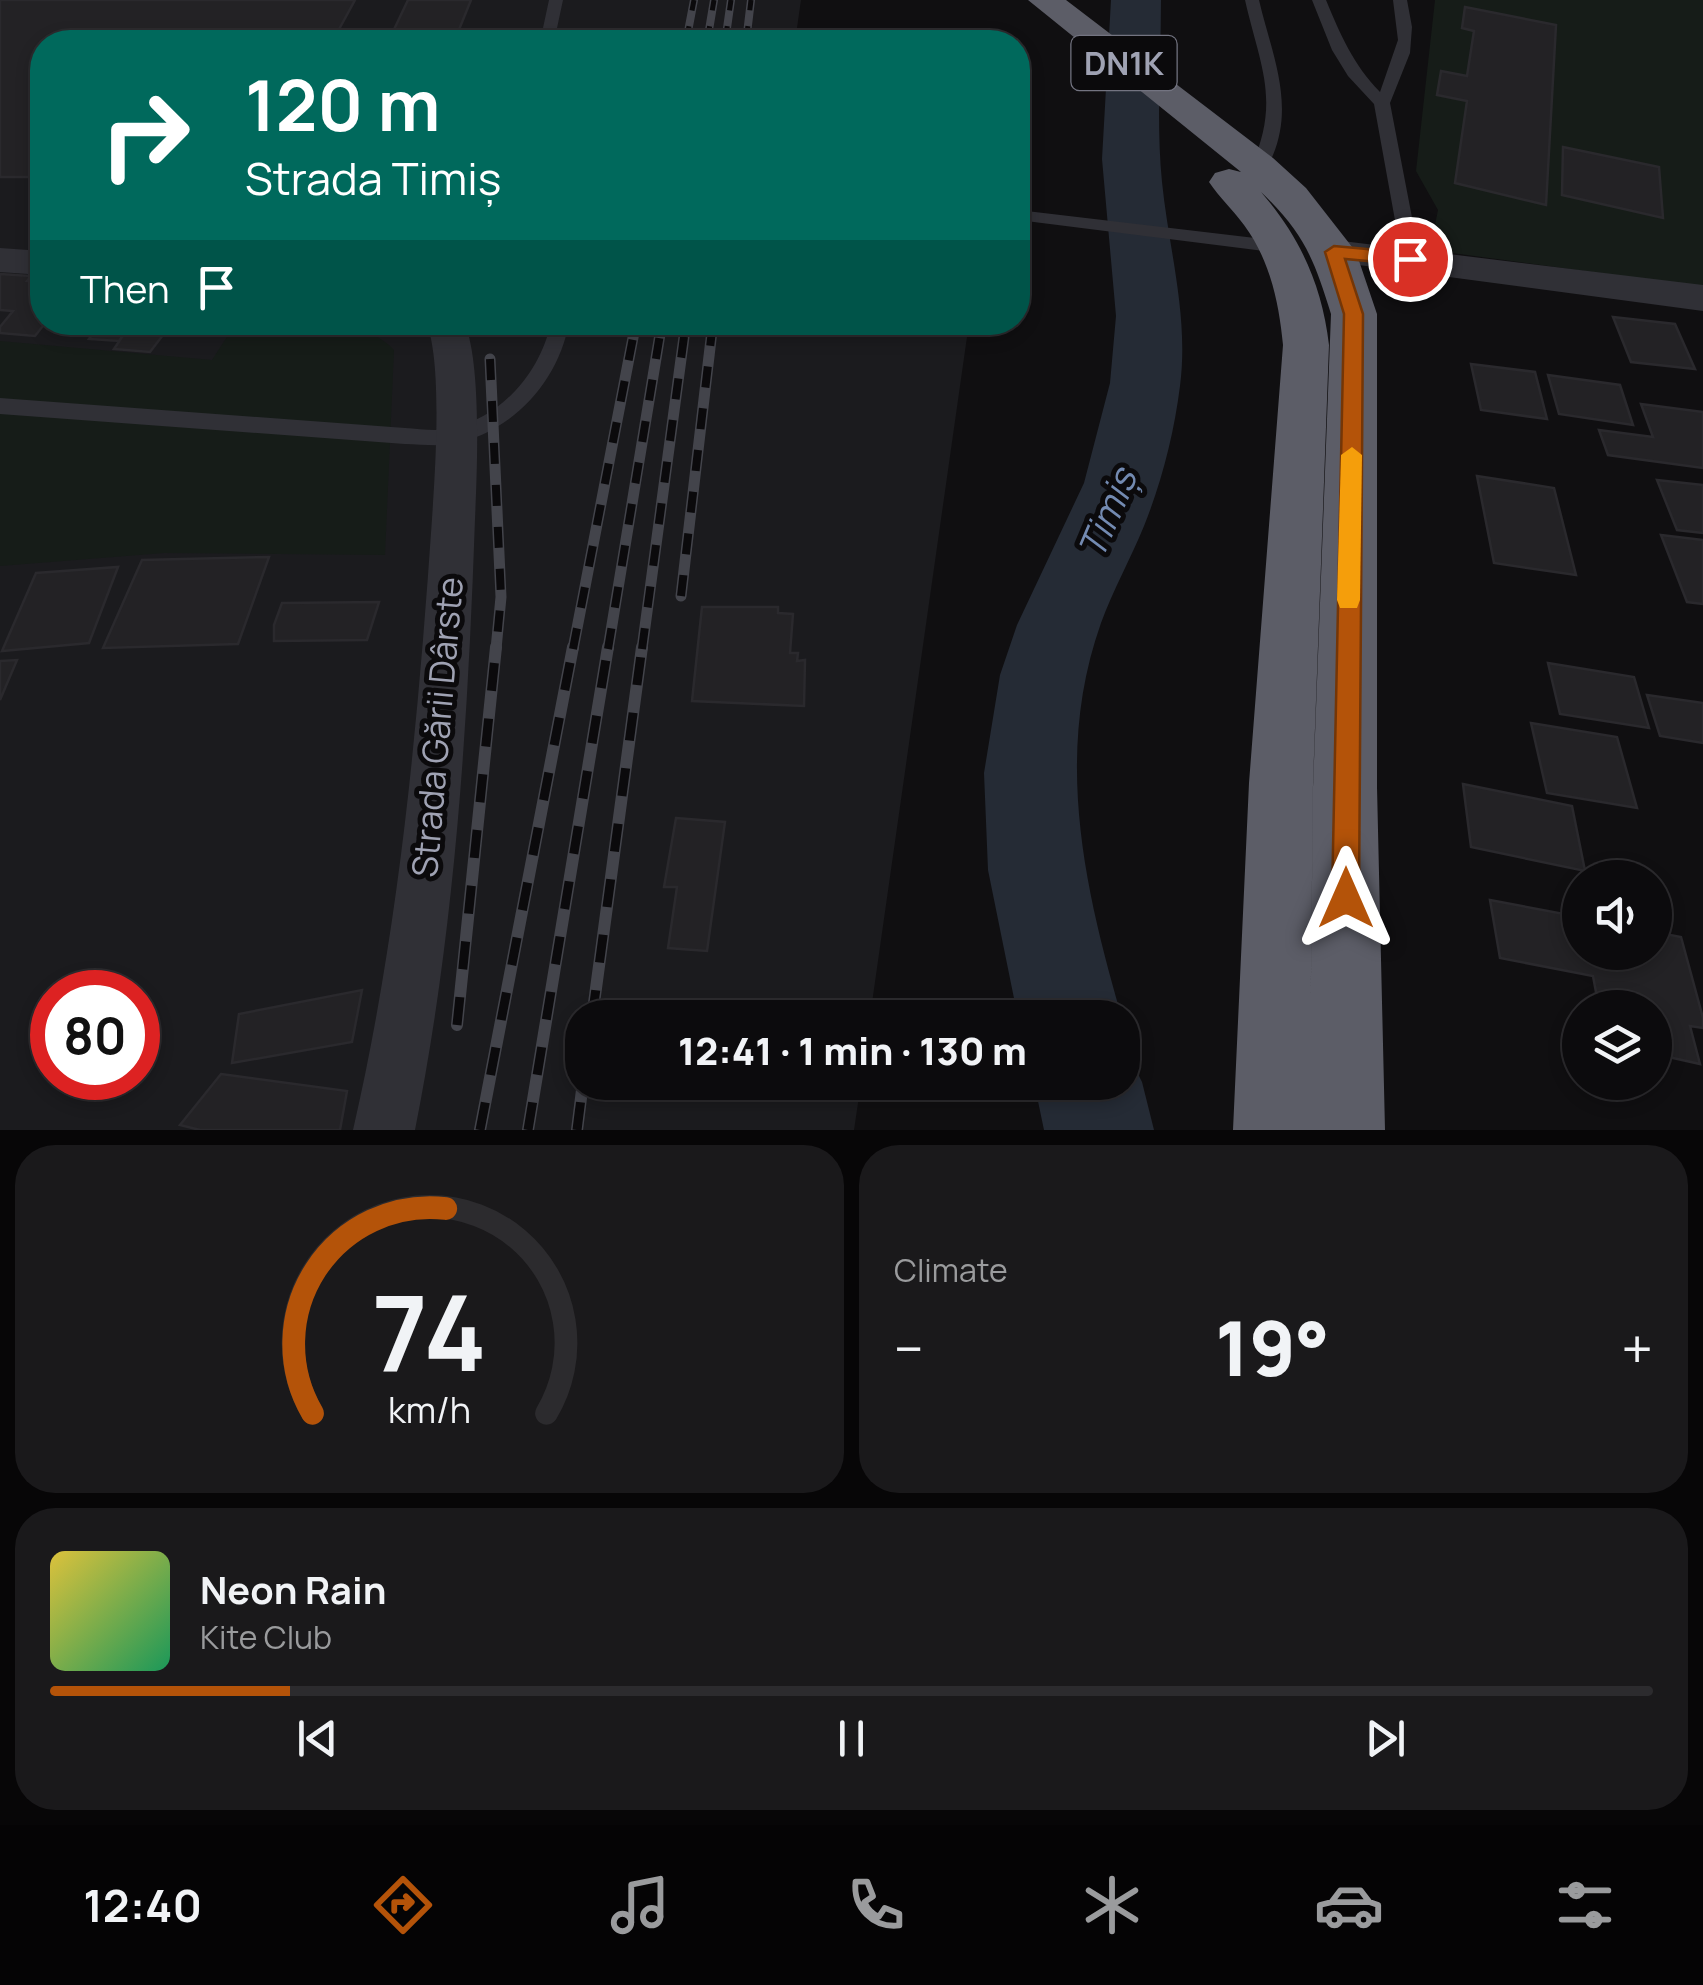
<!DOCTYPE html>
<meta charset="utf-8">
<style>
:root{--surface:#0c0b0d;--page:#1a191b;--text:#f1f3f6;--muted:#9a9b9d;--line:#2c2b2e;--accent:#b45309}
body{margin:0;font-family:Manrope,sans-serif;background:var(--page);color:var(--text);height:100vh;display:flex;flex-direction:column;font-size:38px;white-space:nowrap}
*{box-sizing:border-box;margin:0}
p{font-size:32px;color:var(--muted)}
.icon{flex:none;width:55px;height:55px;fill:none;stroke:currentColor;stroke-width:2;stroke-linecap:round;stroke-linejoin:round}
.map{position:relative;height:1130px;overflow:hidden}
.side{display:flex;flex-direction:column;gap:15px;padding:15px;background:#070607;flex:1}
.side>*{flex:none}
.guide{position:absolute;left:30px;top:30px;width:1000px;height:305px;border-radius:40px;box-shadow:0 5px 15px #0003,0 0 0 2px var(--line);background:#00695c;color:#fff;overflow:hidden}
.buttons{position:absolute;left:1562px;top:860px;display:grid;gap:20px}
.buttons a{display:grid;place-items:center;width:110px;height:110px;border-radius:50%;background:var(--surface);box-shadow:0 5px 15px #0003,0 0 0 2px var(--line);font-size:50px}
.speed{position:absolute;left:30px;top:970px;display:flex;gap:20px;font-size:50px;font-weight:700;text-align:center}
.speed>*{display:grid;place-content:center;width:130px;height:130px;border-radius:50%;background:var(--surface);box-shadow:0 5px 15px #0003,0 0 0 2px var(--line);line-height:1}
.speed .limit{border:15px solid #d22;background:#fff;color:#111}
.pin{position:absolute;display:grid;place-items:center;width:85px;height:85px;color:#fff;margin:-42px;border:5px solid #fff;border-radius:50%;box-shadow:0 2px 10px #0007}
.me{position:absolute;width:110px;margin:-55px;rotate:0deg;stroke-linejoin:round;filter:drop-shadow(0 0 8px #0008)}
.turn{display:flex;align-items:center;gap:35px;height:210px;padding:0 50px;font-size:45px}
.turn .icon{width:130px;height:130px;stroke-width:2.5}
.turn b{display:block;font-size:70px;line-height:85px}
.then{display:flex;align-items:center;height:95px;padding:0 50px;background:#0003;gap:20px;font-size:38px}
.big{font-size:75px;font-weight:800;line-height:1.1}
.side .widget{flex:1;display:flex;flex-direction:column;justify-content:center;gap:15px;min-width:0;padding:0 35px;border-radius:40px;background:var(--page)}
.side .dial{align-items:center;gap:0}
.dial svg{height:260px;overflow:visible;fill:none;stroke:var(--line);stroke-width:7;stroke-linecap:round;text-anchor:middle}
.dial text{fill:var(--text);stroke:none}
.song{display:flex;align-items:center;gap:30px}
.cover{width:120px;height:120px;border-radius:15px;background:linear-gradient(135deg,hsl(50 70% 55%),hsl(150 70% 35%))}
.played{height:10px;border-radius:5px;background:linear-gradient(90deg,var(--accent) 15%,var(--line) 15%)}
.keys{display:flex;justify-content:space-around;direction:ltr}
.heat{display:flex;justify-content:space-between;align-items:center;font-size:55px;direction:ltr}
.side .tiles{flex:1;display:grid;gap:15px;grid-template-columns:1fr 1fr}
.widget:last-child{grid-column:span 2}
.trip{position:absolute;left:565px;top:1000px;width:575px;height:100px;border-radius:40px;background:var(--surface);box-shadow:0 5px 15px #0003,0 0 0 2px var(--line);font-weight:800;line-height:100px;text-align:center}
.tab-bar{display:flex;height:160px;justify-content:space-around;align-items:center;background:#050405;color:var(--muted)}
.tab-bar .icon{width:70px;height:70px}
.tab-bar .active{color:var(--accent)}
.tab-bar b{font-size:45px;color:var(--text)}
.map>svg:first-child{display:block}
.built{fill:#1b1b1e;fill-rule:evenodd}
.green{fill:#161c18}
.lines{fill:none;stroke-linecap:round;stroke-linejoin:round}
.river{fill:#252b35;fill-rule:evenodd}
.building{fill:#232225;stroke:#2a292d;stroke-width:2.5}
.lane{fill:#303036;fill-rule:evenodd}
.street{fill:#303036;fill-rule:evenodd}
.highway{fill:#5c5d67;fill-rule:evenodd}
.rail-far2-casing{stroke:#43444b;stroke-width:8}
.rail-far1-casing{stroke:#43444b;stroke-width:11}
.rail-casing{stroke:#43444b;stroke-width:12}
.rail-far2{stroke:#0b0a0c;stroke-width:5;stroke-dasharray:16;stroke-linecap:butt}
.rail-far1{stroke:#0b0a0c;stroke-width:8;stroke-dasharray:21;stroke-linecap:butt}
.rail{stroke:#0b0a0c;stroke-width:9;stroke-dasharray:28;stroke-linecap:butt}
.route{fill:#b45309;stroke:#753606;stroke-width:2.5}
.slow{fill:#f59e0b}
.labels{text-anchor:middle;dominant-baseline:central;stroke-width:10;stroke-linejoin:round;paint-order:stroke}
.shield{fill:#0b0a0c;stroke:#737481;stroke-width:2.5}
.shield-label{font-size:32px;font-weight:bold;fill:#9fa2b3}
.street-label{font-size:35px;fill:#9fa2b3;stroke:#0b0a0c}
.water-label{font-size:38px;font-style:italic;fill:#738ab1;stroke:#0b0a0c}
</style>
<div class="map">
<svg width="1703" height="1130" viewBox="0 0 1703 1130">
<rect width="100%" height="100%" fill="#100f11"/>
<!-- built -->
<path class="built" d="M0,0H801L795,42H42V322H900L909,329L967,337L870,1017L582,1018V1082L861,1083L854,1130H0ZM52,992H138V1078H52Z"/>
<!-- green -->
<g class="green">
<polygon points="1435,0 1703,0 1703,287 1430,250 1438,210 1416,171"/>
<path d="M236,323C280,323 364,315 394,350L385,555L164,553L0,566V341L212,360Z"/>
</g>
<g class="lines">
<!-- river -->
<g class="river">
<path d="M1111,0H1161C1161,61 1156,122 1162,182C1169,251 1189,316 1180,386C1174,434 1162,481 1144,526C1131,558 1113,590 1101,623C1054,755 1084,887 1122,1018H1018L988,870L984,773L1000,675L1017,625L1084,483L1110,383L1116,316L1102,159Z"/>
<polygon points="1122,1042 1142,1082 1154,1130 1044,1130 1034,1082 1122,1082"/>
</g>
</g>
<!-- building -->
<g class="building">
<polygon points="0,0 355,0 332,42 42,42 42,177 0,177"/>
<polygon points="408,0 471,0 456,37 390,38"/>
<polygon points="1465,7 1556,25 1546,205 1455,183 1467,101 1437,95 1441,71 1467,76 1474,31 1462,28"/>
<polygon points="1563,147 1659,167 1663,218 1562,195"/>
<polygon points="0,274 31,276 27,281 42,282 42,322 46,322 35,336 0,333 0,327 13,311 0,310"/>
<polygon points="1613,317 1675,324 1695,369 1631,362"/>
<polygon points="101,322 132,322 119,341 89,339"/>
<polygon points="132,322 180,322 174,332 166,331 150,352 114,349"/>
<polygon points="1471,364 1535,372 1547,419 1481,410"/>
<polygon points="1548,375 1620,385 1633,425 1559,414"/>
<polygon points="1641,404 1703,412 1703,468 1608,455 1599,430 1653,437"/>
<polygon points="1477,476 1554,488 1576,575 1494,563"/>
<polygon points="1657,480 1703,485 1703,533 1677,530"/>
<polygon points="1661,535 1703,540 1703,604 1687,602"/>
<polygon points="269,557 238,644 103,648 142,560"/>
<polygon points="118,567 89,643 2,651 36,573"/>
<polygon points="379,602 367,640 274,641 274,625 282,603"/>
<polygon points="702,607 778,607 778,613 793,614 790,653 798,653 797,661 805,660 804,706 692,701"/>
<polygon points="17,660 0,700 0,661"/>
<polygon points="1548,663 1634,677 1649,728 1560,714"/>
<polygon points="1647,695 1703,703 1703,743 1660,736"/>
<polygon points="1531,723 1617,737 1637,808 1547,793"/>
<polygon points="1463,784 1572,806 1585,871 1471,847"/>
<polygon points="676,818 725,822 707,951 668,948 677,887 664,887"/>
<polygon points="1490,900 1580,917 1580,952 1655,952 1655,932 1681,937 1703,1018 1703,1028 1690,1026 1700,1064 1655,1054 1655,1008 1599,1008 1593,976 1500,958"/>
<polygon points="362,990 352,1042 232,1063 239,1014"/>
<polygon points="221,1074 347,1091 340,1130 200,1130 180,1125"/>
</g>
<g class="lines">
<!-- lane -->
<g class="lane">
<polygon points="549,0 563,0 554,42 540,42"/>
<path d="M1245,0H1259C1271,52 1295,102 1273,155C1269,164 1268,168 1259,172L1251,167C1281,100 1260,66 1245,0Z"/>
<path d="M1312,0H1326C1341,36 1353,64 1380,92L1398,40L1393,0H1407L1412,27L1410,53L1390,103L1420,259L1417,263H1405L1402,259L1374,104L1348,76L1332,50Z"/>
<polygon points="1018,210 1280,241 1289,247 1280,253 1018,220"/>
<path d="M551,322H569C559,381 512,433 452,444C437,447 420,444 405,444L0,414V398L405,428C420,429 438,432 453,428C503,416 541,371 551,322Z"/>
</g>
<!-- street -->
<g class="street">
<polygon points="1334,240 1703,285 1703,311 1321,260 1316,252 1321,244"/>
<polygon points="0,248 42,251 42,275 0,272"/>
<path d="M426,322H464C482,362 477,472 475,519C468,723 455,929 415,1130H353C399,930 418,724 432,519C435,473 443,362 426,322Z"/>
</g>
<!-- highway -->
<path class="highway" d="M1028,0H1066L1273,158L1306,188L1356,252L1377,314V787L1385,1130H1233L1249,783L1283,345C1279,303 1270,260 1244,225C1233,210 1219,197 1209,182L1215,173L1229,169L1241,172ZM1261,192C1304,233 1314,259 1331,314L1313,787L1310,1070L1313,783L1329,345C1322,285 1300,237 1261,192Z"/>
<!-- rail-far2 casing -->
<g class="rail-far2-casing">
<g id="rail-far2">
<polyline points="686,42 694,0"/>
<polyline points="707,42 714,0"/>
<polyline points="725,42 731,0"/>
<polyline points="746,42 751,0"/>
</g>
</g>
<!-- rail-far1 casing -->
<g class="rail-far1-casing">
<g id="rail-far1">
<polyline points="490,359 501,597 496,649"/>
<polyline points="681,596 713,322"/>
<polyline points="573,649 636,322"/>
<polyline points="608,649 662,322"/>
<polyline points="642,649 686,322"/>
</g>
</g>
<!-- rail casing -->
<g class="rail-casing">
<g id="rail">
<polyline points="592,1018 642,647"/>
<polyline points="457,1025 496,647"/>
<polyline points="480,1130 573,647"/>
<polyline points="528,1130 608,647"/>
<polyline points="577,1130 583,1082"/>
</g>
</g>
<!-- rail-far2 -->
<use href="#rail-far2" class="rail-far2"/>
<!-- rail-far1 -->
<use href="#rail-far1" class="rail-far1"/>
<!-- rail -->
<use href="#rail" class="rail"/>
</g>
<!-- route -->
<polygon class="route" points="1334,246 1410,253 1420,259 1410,265 1345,259 1363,314 1359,898 1355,908 1346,912 1336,908 1332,898 1344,314 1325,252"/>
<!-- slow -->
<polygon class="slow" points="1352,447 1362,455 1360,600 1357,608 1340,608 1337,600 1341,455"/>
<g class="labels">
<!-- shield labels -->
<rect class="shield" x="1071.5" y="36" width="105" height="54" rx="8"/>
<g class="shield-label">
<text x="1124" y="63">DN1K</text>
</g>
<!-- street labels -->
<g class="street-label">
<text transform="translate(437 727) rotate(-85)">Strada Gării Dârste</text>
</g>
<!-- water labels -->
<g class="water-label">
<text transform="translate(1106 513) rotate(-67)">Timiș</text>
</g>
</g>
</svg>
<div class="buttons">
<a><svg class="icon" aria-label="sound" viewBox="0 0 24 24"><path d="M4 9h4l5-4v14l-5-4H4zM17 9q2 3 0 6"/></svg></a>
<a><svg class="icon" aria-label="layers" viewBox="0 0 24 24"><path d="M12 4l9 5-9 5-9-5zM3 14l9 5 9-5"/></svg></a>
</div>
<div class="speed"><div class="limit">80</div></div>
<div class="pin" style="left:1410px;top:259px;background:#d93025"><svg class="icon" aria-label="arrive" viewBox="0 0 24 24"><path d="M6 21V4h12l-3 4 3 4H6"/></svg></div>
<svg class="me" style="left:1346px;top:898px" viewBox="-20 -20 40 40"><path d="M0-17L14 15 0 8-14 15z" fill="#b45309" stroke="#fff" stroke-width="4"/></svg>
<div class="trip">12:41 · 1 min · 130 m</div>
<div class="guide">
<div class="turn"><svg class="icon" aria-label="right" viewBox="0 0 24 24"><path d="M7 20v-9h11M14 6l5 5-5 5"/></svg><div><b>120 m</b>Strada Timiș</div></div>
<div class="then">Then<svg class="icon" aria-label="arrive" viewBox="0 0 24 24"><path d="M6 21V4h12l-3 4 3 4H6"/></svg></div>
</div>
</div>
<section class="side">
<div class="tiles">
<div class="widget dial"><svg viewBox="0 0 100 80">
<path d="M14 69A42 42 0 1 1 86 69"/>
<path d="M14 69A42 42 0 0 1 55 6" stroke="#b45309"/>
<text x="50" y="56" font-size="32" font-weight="700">74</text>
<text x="50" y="72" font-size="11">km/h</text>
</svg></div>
<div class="widget"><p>Climate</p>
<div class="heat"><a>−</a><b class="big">19°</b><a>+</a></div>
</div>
<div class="widget">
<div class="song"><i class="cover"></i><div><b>Neon Rain</b><p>Kite Club</p></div></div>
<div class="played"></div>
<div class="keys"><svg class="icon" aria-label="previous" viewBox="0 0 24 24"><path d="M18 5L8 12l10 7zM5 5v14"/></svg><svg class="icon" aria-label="pause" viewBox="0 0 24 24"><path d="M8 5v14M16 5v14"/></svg><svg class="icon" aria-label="next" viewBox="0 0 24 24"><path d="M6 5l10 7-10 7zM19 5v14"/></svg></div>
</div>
</div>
</section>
<nav class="tab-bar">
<b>12:40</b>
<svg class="icon active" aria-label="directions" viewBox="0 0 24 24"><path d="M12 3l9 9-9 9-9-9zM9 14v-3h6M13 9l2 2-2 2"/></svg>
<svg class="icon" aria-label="music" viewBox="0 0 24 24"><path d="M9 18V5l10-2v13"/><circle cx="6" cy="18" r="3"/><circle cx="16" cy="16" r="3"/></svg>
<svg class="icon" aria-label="phone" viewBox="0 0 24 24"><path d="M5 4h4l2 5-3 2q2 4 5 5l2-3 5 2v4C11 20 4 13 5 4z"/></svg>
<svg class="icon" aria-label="climate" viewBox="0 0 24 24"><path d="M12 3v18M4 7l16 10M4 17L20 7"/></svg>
<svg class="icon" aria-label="car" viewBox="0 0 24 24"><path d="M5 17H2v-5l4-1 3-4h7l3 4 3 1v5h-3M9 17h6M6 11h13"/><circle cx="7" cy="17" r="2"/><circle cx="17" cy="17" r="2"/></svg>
<svg class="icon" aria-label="filters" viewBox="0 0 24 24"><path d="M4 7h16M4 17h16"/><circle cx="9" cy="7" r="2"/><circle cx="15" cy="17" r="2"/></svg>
</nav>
